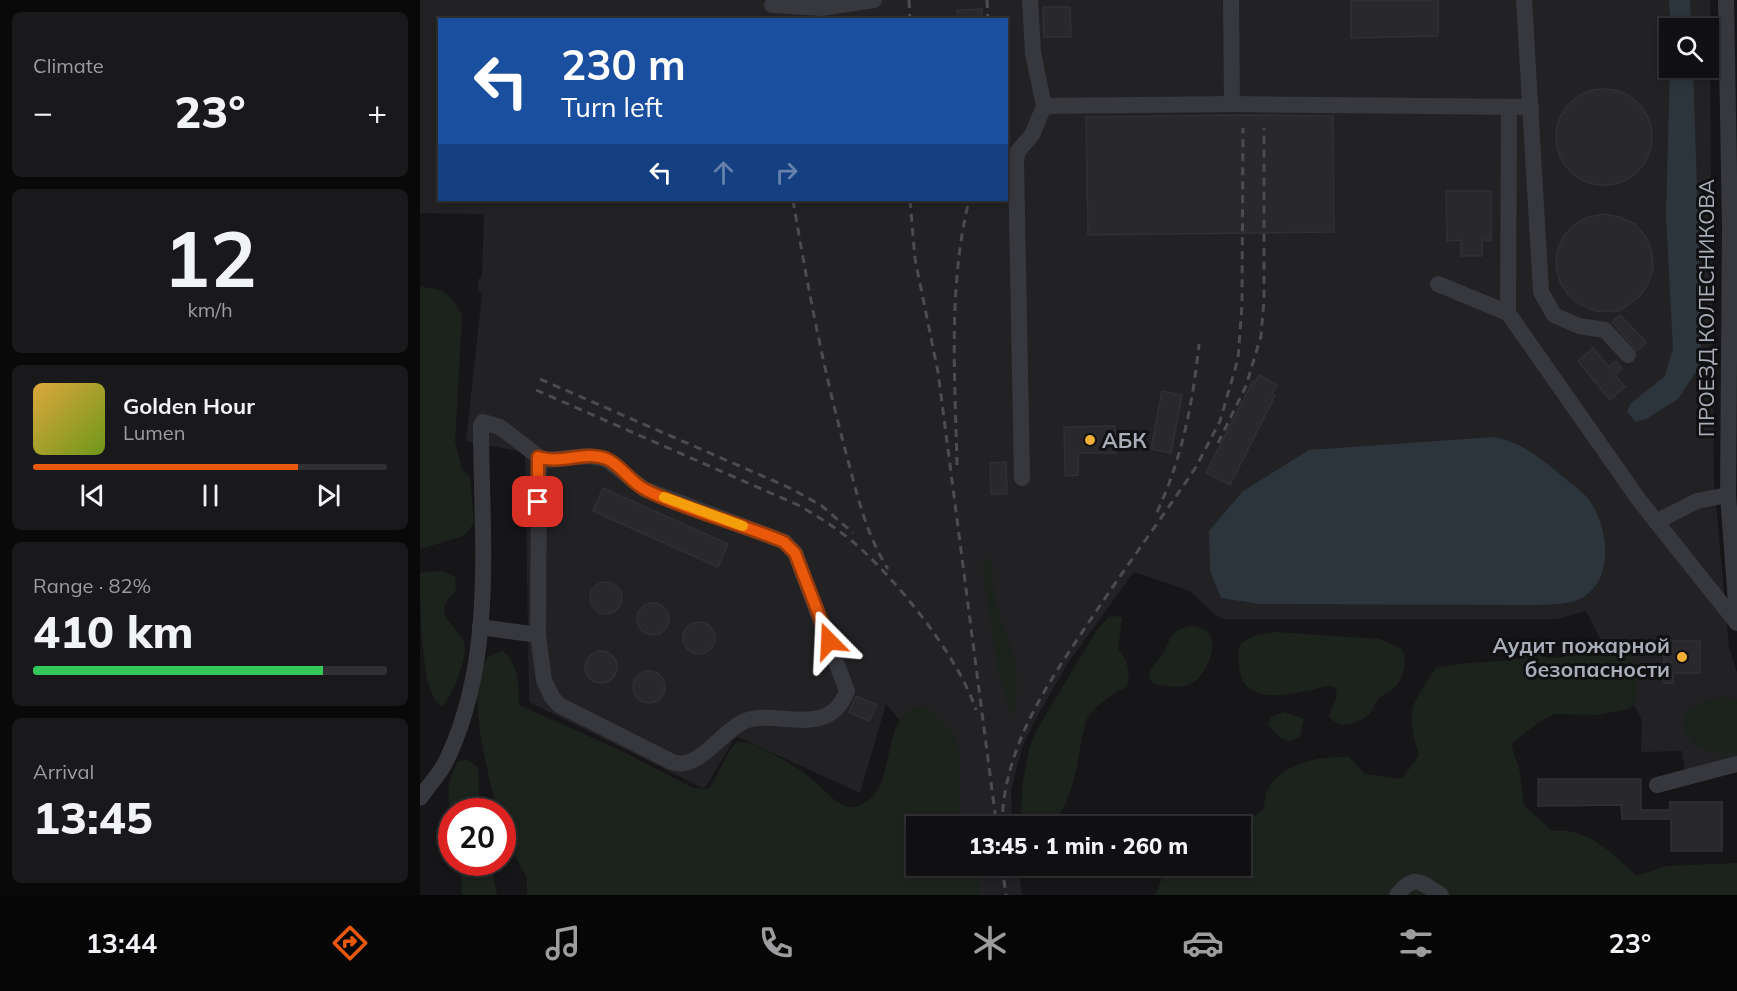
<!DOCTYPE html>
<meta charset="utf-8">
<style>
:root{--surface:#101012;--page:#19191b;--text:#f1f3f6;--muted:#9c9d9f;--line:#303032;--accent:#ea580c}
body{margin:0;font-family:Mulish,sans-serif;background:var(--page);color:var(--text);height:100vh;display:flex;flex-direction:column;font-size:22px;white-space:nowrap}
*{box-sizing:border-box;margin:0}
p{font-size:20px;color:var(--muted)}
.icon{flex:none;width:33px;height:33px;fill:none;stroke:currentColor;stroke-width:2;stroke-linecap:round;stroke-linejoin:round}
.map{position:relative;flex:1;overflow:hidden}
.sheet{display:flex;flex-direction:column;gap:12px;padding:12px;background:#09090a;width:420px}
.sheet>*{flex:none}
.guide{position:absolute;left:18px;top:18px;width:570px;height:183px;border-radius:0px;box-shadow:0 3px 9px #0003,0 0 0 2px var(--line);background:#1a4fa0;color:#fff;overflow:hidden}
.tools{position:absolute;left:1239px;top:18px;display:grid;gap:12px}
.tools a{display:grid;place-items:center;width:60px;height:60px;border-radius:0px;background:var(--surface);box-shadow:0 3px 9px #0003,0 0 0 2px var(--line);font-size:30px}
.speed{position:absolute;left:18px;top:798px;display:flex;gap:12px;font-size:30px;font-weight:700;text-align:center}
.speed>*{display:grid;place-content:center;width:78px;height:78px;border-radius:50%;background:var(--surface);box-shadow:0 3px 9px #0003,0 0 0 2px var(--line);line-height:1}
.speed .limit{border:9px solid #d22;background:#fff;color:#111}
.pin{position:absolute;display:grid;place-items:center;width:51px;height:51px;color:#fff;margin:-26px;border-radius:12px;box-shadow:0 3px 9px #0006}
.me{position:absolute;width:66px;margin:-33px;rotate:339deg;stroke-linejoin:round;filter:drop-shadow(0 0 4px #0008)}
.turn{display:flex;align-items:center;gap:21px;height:126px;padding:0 24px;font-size:27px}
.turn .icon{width:78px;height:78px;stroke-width:2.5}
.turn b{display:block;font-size:42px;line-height:51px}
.lanes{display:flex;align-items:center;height:57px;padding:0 24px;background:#0003;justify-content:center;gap:30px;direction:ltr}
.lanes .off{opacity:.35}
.big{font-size:45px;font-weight:800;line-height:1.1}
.sheet .widget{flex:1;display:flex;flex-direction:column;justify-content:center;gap:9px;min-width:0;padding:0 21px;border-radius:9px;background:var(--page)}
.sheet .dial{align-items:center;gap:0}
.dial b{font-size:78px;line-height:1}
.song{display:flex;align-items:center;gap:18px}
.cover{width:72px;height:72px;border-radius:9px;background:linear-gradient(135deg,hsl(40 70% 55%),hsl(80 70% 35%))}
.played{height:6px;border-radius:3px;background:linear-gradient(90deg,var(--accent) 75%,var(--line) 75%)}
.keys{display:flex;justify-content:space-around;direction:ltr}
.heat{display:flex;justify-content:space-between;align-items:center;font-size:33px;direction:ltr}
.charge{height:9px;border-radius:4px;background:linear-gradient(90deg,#34c759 82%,var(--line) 0)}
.trip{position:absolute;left:486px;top:816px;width:345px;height:60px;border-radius:0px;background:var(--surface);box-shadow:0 3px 9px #0003,0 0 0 2px var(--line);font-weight:800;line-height:60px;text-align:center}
.dock{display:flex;height:96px;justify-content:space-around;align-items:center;background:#060607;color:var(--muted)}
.dock .icon{width:42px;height:42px}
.dock .selected{color:var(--accent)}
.dock b{font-size:27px;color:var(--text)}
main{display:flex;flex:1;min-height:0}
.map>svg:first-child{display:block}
.built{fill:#222225;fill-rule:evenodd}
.green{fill:#1c231d}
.water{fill:#2c353c}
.building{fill:#29292c;stroke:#303034;stroke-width:1.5}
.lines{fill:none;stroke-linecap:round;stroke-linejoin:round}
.minor{stroke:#37383d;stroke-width:16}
.rail{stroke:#4a4c52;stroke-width:3;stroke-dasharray:8 6;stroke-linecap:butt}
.route-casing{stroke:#983908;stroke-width:15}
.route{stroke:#ea580c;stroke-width:10}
.slow{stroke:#f59e0b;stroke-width:10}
.poi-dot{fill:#f2b134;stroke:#111113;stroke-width:2}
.labels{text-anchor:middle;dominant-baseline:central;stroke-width:6;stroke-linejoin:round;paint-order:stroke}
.street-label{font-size:21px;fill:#a8adb8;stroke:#111113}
.poi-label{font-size:21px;font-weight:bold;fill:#a8adb8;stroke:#111113;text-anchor:start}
</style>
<main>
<section class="sheet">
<div class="widget"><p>Climate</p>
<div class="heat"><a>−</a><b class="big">23°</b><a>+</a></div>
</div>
<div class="widget dial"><b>12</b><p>km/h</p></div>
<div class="widget">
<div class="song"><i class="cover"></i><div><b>Golden Hour</b><p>Lumen</p></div></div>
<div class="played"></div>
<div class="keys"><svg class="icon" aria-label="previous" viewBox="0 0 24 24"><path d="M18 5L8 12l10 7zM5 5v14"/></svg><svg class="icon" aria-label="pause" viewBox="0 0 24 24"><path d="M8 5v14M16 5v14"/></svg><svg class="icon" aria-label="next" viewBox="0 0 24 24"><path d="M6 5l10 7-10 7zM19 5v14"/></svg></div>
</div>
<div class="widget"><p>Range · 82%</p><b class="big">410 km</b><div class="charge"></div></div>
<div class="widget"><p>Arrival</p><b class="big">13:45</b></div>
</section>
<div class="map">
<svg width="1317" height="895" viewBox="0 0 1317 895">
<rect width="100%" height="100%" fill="#161618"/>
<!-- built -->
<g class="built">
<path d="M0,0H1290L1291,44L1289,46L1288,28H1250V68H1287V76L1290,80L1294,482L1309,647L1317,673V757L1265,771L1262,751L1221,752L1222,721L1166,611L1138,619H803L795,615L770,591L714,572L650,660L615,720L603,745L591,789L592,826H538L533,807L491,734L466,704L440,793L318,737L314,739L287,785L283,788L111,703L109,700L105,454L103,452L46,441L62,293L58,291V280L62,276L64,214L0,213ZM20,20H586V200H20Z"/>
<polygon points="548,866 598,866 602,895 554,895"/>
</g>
<!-- green -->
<g class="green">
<path d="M0,287C25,288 30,294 42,315L35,442L42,469L50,477L54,523L44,536L0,549Z"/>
<path d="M565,559H569L572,563C573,575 573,588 576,600C587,647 605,661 593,714H590L577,666L563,571V562Z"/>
<path d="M22,571L35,577L36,591C6,616 42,626 45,646C46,660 32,698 22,706C0,698 0,598 0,573Z"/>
<path d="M698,616L702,618L698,648C707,661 711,670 707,686C692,695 676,704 666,720C656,762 657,790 633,826H601L602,787L609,749L616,731L676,631L689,617Z"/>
<path d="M772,626C778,627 785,628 789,634C799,647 785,676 772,683C761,689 747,686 735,684L729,678L730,670L744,652L752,635L759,629Z"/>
<path d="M855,632L959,639L982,649C989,662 983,681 971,691C967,694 962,695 959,698C954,702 954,710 949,714C937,725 919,730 909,716L917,696L915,687C907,684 900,688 892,690C869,694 830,704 821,676C818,665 817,654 821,643L836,635Z"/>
<path d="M1182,648L1208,653L1217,664V702L1209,709L1178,715L1135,714L1120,721L1091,744L1100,772L1104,805L1132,831C1167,826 1193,854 1217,876L1247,866L1317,863V895H735L744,873L757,866H820L819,826L843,810C845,803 845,793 849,787C865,762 901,756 929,757L945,774L982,779L999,755C985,708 991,707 1016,668L1047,663L1084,661L1117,654L1126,658H1140L1168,649Z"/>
<path d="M83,651C99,663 99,686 99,705L200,750L273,788L289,789C296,779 309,747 316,743C329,736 378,768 389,777C403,786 419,813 438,806C477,793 460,730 490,710C493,707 499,706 503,705C516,714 532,726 537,742C542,757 540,801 539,817L518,822L517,826H496V866L556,867L560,895H107V878L83,834L82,812L77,811C70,778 41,681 70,656C73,654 79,652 83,651Z"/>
<path d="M1304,697L1317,699V753C1269,763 1230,704 1304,697Z"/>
<polygon points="864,712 884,719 880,736 871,741 862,739 848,725 851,717"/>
<path d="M47,760L58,767L60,811L32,812L31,815C27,794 27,780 38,761Z"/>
<polygon points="42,863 71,863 77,895 41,895"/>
</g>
<!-- water -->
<g class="water">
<polygon points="1249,0 1270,0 1271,28 1251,28"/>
<polygon points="1250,68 1273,68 1280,277 1281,364 1258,399 1226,419 1215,422 1207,411 1210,404 1245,376 1253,349 1246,216"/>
<path d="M1074,437C1105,443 1124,461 1148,481C1156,487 1166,494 1171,503C1189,530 1194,579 1162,598C1149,605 1130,604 1116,605L840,604L801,598L790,571L789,531L823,491L889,450Z"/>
</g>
<!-- building -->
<g class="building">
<polygon points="931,0 1018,0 1018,36 931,38"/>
<polygon points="623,7 650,7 651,37 624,37"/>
<polygon points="562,9 562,20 537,20 537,10"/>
<circle cx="1184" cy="137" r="48"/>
<polygon points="828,115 913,116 914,232 668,235 666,117"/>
<polygon points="1026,191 1071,191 1071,240 1062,240 1062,256 1041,256 1041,240 1027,241"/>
<polygon points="1184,214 1200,217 1215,224 1226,237 1232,252 1233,268 1228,284 1219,297 1199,311 1176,311 1161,305 1148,295 1140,282 1136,267 1137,251 1143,237 1154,225 1168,217"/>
<polygon points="1200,315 1226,342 1217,351 1192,322"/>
<polygon points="1173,348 1189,367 1196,361 1202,368 1195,375 1205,387 1190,400 1158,361"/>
<polygon points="839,375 857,385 852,394 855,396 810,485 786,473 833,381 835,383"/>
<polygon points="742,391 762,395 751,453 731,449"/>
<polygon points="695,426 696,453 658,453 658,475 645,476 644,427"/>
<polygon points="586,462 587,494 571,494 570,463"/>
<polygon points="183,488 308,544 298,567 173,511"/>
<circle cx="186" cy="598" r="16"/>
<circle cx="233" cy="619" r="16"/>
<circle cx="279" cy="638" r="16"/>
<polygon points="1244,641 1280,641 1280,673 1253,673 1253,683 1244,683"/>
<circle cx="181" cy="667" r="16"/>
<circle cx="229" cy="687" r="16"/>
<polygon points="436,696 457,705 449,721 429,712"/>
<polygon points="1118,779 1221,779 1221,810 1250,810 1250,802 1302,802 1302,851 1251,851 1251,819 1202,819 1201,805 1118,806"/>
</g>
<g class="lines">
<!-- minor -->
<g class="minor">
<polyline points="811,0 812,104"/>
<polyline points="1104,0 1121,292 1134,315 1159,326 1185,330 1208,355"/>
<polyline points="1306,0 1310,228 1308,495 1317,616"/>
<polyline points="352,5 401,8 454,0"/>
<polyline points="624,106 812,104 1111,107"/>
<polyline points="1018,284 1088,313 1219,500 1317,623"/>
<polyline points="1088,313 1089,107"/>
<polyline points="602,478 596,162 598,151 612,135 624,106 613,53 610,0"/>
<polyline points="1236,522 1277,501 1308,495"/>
<polyline points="60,627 118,635"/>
<polyline points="1237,785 1317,764"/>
<path d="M0,798C9,785 22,772 28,757C76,655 61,534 61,425L63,422L80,427L119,457L127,460L168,456L186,459L224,489L365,542L375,553L427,691C408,741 357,708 325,721C301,731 278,772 252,762L139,705L132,697L124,680L118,635L119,457"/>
<path d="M977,895C995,873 1000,882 1021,895"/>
</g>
<!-- rail -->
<g class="rail">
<polyline points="489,0 490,20"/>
<polyline points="567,0 568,20"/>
<path d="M373,200C387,284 403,367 425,449C436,490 445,533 468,569"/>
<polyline points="490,200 495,259 518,372 576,821"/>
<polyline points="120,379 370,488 402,506 433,533"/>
<path d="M116,390L378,505C397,516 415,527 432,541C475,577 539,657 556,710"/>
<polyline points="798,443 826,386 841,336 844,299 844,128"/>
<path d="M537,465C535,376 528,287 549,200"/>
<path d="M737,512C762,459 773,402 779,344"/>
<path d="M582,826C583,744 631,679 675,613C708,564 743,516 776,467L800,421L818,359L822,305L823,128"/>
<polyline points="582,866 586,895"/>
</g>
</g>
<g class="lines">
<!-- route casing -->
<g class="route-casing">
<path id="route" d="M118,502V457C141,465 164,450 187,459C202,466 211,483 226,490C270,512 320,523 364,542L375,553L409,641"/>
</g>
<!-- route -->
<use href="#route" class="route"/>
<!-- slow -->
<polyline class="slow" points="244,497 323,526"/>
</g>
<!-- markers -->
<g class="poi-dot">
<circle cx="670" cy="440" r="6"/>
<circle cx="1262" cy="657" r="6"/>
</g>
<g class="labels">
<!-- street labels -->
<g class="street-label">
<text transform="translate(1286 308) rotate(-90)">ПРОЕЗД КОЛЕСНИКОВА</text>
</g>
<!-- poi labels -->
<g class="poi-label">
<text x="682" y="440">АБК</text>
<text x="1250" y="645" text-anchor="end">Аудит пожарной<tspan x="1250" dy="24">безопасности</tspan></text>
</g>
</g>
</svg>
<div class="tools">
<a><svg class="icon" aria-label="search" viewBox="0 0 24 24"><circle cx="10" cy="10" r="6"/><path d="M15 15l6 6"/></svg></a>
</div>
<div class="speed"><div class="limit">20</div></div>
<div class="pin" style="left:118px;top:502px;background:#d93025"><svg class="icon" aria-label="arrive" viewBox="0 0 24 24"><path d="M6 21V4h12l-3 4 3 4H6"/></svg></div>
<svg class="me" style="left:409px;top:641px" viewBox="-20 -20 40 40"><path d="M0-17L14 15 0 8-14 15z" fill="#ea580c" stroke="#fff" stroke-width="4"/></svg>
<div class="trip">13:45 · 1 min · 260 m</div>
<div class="guide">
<div class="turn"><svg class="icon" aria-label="left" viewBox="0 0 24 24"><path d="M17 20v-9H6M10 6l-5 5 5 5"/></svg><div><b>230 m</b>Turn left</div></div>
<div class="lanes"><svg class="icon" aria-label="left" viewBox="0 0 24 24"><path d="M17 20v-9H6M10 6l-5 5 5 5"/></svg><svg class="icon off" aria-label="ahead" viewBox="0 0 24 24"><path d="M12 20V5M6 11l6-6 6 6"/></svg><svg class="icon off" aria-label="right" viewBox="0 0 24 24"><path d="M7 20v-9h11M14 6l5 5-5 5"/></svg></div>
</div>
</div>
</main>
<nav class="dock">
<b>13:44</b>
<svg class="icon selected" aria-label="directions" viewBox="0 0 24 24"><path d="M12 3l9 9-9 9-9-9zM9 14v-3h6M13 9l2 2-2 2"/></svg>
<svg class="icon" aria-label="music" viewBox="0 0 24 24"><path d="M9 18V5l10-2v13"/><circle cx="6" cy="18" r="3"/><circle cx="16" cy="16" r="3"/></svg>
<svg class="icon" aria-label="phone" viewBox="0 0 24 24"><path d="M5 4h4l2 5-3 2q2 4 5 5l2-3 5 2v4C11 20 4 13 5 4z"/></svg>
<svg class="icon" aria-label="climate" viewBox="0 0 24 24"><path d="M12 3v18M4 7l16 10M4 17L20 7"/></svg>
<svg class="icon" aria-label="car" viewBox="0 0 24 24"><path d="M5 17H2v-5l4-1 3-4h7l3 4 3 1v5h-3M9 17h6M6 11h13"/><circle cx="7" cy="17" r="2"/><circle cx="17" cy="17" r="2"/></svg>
<svg class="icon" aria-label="filters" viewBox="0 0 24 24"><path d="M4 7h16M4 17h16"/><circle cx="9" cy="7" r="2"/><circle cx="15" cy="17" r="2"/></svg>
<b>23°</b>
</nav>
